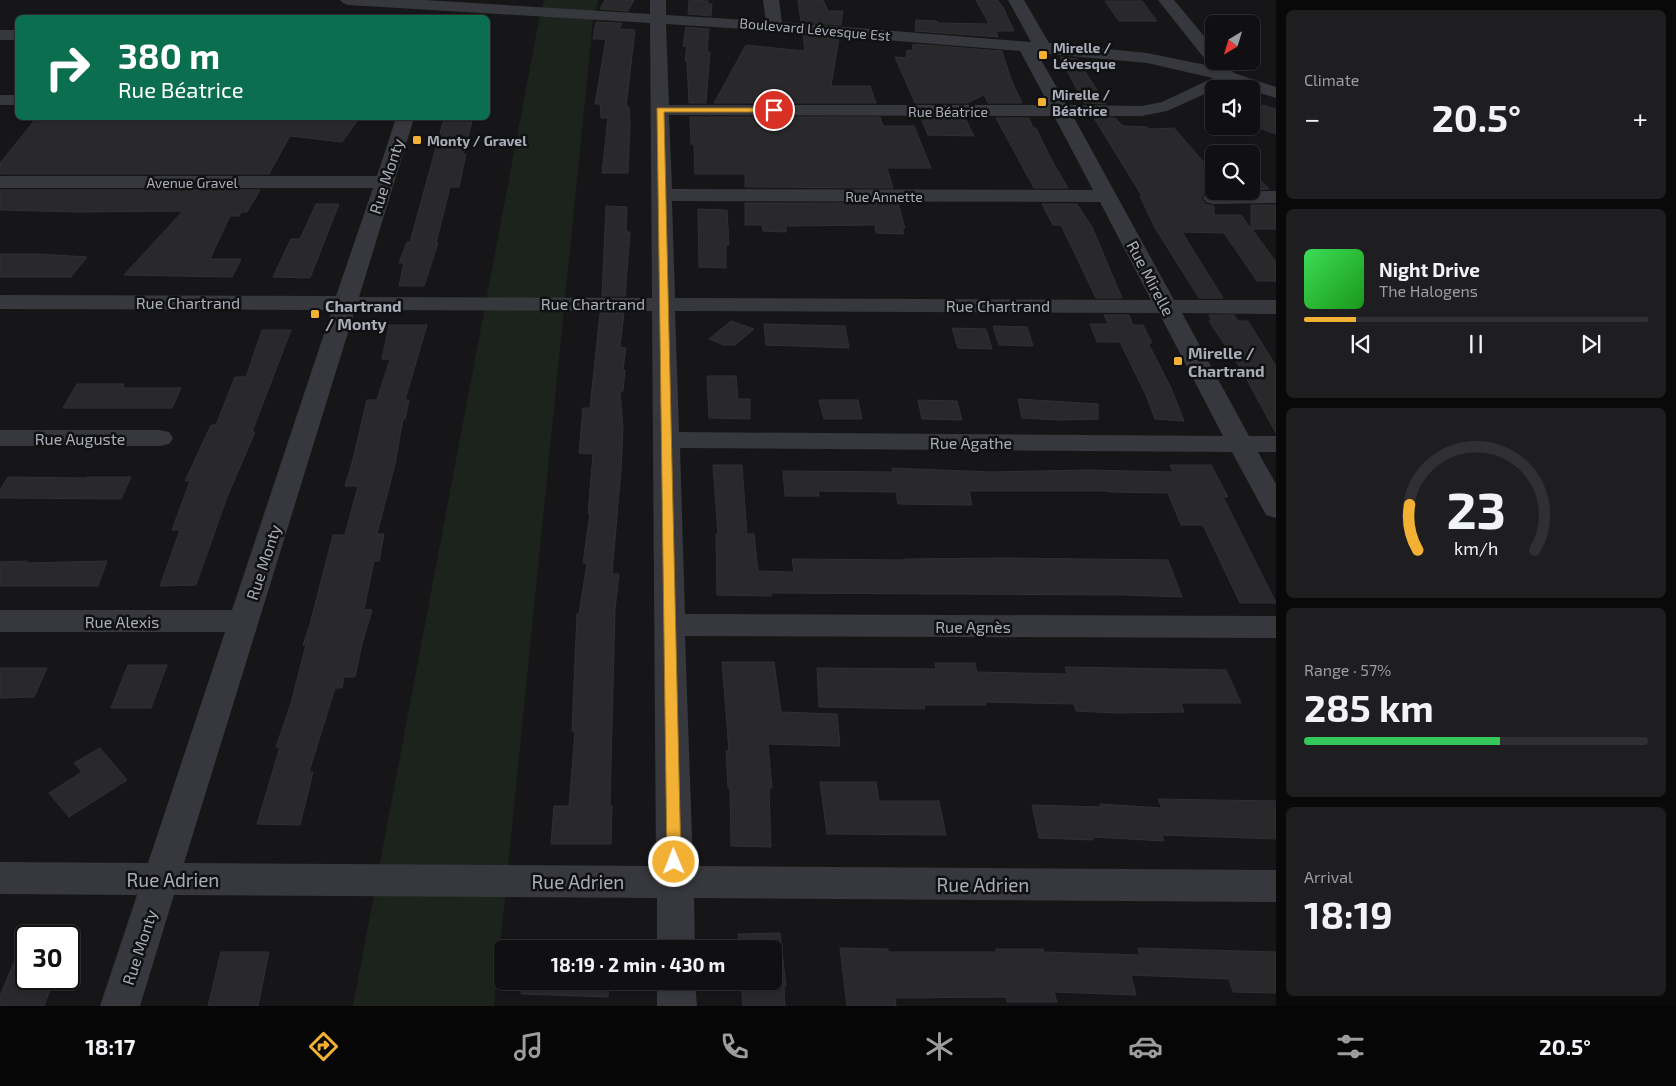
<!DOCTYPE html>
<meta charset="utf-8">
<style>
:root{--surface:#101012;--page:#1e1e20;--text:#f1f3f6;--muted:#9c9d9f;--line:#303032;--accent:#f2b134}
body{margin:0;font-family:"Exo 2",sans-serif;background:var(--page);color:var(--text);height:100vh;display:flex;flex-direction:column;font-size:19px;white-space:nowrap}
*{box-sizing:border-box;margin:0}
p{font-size:16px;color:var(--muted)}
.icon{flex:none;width:28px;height:28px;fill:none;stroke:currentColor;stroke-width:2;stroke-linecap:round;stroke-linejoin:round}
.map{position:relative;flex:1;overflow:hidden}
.side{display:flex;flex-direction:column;gap:10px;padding:10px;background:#09090a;width:400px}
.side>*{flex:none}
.guide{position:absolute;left:15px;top:15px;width:475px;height:105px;border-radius:8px;box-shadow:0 1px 4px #0004,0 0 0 1px var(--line);background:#0b6e4f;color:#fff;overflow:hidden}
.needle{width:32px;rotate:218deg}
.tools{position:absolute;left:1205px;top:15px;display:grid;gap:10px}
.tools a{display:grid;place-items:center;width:55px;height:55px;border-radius:8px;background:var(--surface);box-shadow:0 1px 4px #0004,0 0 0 1px var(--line);font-size:25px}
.speed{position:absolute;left:15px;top:925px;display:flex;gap:10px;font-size:25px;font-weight:700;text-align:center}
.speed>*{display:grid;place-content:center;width:65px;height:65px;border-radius:50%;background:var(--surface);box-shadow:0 1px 4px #0004,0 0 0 1px var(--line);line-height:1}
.speed .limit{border:2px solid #111;border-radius:8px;background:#fff;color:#111}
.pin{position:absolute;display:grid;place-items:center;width:42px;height:42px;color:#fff;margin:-21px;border:2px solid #fff;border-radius:50%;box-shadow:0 1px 5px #0007}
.me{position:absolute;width:55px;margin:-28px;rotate:359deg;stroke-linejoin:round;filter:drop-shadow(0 0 4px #0008)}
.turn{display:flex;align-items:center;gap:18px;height:105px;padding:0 20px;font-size:22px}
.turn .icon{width:65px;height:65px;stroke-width:2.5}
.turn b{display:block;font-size:35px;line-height:42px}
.big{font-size:38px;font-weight:700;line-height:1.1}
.side .tile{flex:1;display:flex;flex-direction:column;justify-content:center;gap:8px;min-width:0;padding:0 18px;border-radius:8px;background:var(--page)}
.side .dial{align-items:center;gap:0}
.dial svg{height:130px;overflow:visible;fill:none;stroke:var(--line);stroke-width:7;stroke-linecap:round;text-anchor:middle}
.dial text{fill:var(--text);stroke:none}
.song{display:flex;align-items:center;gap:15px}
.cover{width:60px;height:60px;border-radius:8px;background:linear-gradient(135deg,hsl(130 70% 55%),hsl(120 70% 35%))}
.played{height:5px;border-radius:2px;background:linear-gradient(90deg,var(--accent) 15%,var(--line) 15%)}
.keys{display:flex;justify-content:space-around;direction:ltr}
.heat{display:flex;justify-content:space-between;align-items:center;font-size:28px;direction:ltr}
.charge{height:8px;border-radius:4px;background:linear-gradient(90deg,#34c759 57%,var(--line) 0)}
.trip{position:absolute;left:494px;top:940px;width:288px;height:50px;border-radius:8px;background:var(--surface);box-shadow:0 1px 4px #0004,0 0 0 1px var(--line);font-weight:700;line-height:50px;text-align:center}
.dock{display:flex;height:80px;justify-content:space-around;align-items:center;background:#060607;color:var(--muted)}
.dock .icon{width:35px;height:35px}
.dock .active{color:var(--accent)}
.dock b{font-size:22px;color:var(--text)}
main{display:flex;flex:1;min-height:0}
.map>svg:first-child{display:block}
.green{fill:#1c231d}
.building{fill:#29292c;stroke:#303034}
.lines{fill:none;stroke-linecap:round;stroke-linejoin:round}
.minor{fill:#37383d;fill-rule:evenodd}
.route{fill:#f2b134;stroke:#9d7322}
.poi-dot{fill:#f2b134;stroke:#111113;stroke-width:2}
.labels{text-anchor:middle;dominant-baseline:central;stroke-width:5;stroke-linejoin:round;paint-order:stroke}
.far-street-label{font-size:14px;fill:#a8adb8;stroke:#111113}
.far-poi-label{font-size:14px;font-weight:bold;fill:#a8adb8;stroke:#111113;text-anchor:start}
.street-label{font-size:16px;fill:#a8adb8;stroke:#111113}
.poi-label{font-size:16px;font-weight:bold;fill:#a8adb8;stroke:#111113;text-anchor:start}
.near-street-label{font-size:19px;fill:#a8adb8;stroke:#111113}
</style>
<main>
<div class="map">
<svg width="1276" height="1006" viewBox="0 0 1276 1006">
<rect width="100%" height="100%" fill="#161618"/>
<!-- green -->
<polygon class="green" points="544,0 598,0 593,20 494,1006 353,1006 540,15"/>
<!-- building -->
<g class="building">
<polygon points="605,0 634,0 628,11 600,9"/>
<polygon points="689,0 708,1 708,4 712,4 711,16 688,14"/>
<polygon points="798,0 823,0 828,11 843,11 841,25 801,22"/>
<polygon points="976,0 997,0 1003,7 1014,31 996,31 998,37 915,31 916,20 937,21 937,23 989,24"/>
<polygon points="1105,1 1142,1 1157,21 1119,21"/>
<polygon points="596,22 622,23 619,29 635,30 626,107 629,107 630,122 628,173 602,173 608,118 601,118 600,104 595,104 606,39 593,39"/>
<polygon points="686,27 709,29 707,52 710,52 706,103 689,103 687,61 685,61 687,46 683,46"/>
<polygon points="803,35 839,38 831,86 870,86 876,103 714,103 746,45 805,51"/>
<polygon points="913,44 1002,51 1011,79 1022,103 988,103 984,95 967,103 915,103 895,57 906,58 907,50 912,51"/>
<polygon points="1060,57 1077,59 1106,104 1084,103"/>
<polygon points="1263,105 1276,109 1276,134 1251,125 1251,114"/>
<polygon points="690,117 705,117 705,121 707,117 880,117 883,126 914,126 931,168 887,168 893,188 745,187 745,174 695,174 694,144 691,144"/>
<polygon points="152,118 251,118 357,121 342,142 290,136 269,174 0,174 0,163 35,120 151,120"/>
<polygon points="921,118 965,118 974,136 928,135"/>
<polygon points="996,118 1029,118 1033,128 1036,128 1050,157 1068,188 1034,188"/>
<polygon points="1094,118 1115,118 1123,126 1147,127 1148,129 1174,128 1214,174 1214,190 1205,192 1201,198 1205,204 1214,206 1214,215 1241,215 1251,229 1251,205 1276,205 1276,229 1252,229 1276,262 1276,281 1257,281 1224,233 1182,232 1223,298 1199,298 1155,228 1140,196 1142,196"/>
<polygon points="443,122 472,122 463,154 466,154 459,187 450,187 436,243 438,243 424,286 399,286 404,263 399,263 407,242 410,242"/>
<polygon points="1251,170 1269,189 1251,190"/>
<polygon points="0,190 260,190 247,212 241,212 239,216 230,216 210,259 241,259 232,277 124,275 183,211 78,212 0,210"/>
<polygon points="745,203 898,203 905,228 902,228 904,234 876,233 875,225 786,226 786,232 763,231 762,225 745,225"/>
<polygon points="316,204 339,204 310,278 273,277 291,239 300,239"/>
<polygon points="1042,204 1077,204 1092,227 1122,298 1096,298 1061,225 1053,225"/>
<polygon points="606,206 627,207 626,232 630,232 625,296 602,296"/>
<polygon points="698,209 727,210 729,245 726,245 726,268 699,267"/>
<polygon points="0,254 39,254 87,257 71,277 0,277"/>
<polygon points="600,313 624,313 620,347 626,348 623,370 625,370 623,391 620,391 623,429 621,470 612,574 619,574 615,609 610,806 612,806 611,844 551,844 554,806 569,806 575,731 572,731 577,614 579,614 587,563 583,563 590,513 588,513 593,454 579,453 583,408 590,408"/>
<polygon points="1104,315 1129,315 1133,325 1143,325 1152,343 1148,343 1171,388 1184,421 1155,419 1146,395 1120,342 1097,342 1090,324 1108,324"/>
<polygon points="1209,315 1234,315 1238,321 1248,321 1276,366 1276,433 1241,369 1209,321 1212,321"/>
<polygon points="731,321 754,329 735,345 724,345 709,339"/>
<polygon points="764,324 845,326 849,348 766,345"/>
<polygon points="389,325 427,325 405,400 409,400 405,419 403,419 395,464 377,534 384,534 379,561 374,561 364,609 372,610 362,644 355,677 344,677 342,688 335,688 309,772 313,772 300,825 257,824 280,747 276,747 291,703 306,645 303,645 310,624 333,535 345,535 358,486 345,486 352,463 367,400 377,400 390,359 382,359"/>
<polygon points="993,326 1027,327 1033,346 999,345"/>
<polygon points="952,328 986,329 992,349 958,348"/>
<polygon points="262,330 291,330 252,432 255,432 227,497 196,585 160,586 180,530 172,530 190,481 185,481 211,425 216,425 235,377 246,377"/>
<polygon points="707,376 736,376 738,399 750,399 750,419 709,418"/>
<polygon points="77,384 124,384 123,388 181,388 172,408 63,408"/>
<polygon points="1018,399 1098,404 1098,419 1060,420 1022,418"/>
<polygon points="819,400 858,400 862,419 824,419"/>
<polygon points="918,400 957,401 962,420 922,419"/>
<polygon points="713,465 742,465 747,534 754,534 758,571 794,572 792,559 905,560 905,559 1006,558 1168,560 1182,597 1124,595 771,593 771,596 717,595 716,534 718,534"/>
<polygon points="1170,465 1211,465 1228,497 1223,497 1276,603 1240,603 1203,525 1181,525 1168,493 1109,492 1108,491 969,491 972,505 898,504 896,492 818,491 819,496 785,496 783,471 893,472 892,468 991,472 1087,470 1173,472"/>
<polygon points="8,477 86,478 87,477 131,477 121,499 0,498 0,490"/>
<polygon points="27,561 27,563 107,561 98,586 0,586 0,562"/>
<polygon points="722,662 774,662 781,712 837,714 840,746 768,744 772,788 769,788 771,847 731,846 730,788 728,788 726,751 729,751"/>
<polygon points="935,663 975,663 977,672 1067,674 1065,667 1226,670 1241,703 1181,703 1184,712 1115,713 1076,711 1074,704 985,702 986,705 924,705 925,709 819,707 817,668 936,669"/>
<polygon points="128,665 167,665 151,708 111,708"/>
<polygon points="0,668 47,668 34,697 0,698"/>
<polygon points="100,748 127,780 69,817 49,793 82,772 74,763"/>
<polygon points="820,782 876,782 879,801 939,801 946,835 827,834"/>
<polygon points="1158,799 1276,801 1276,839 1162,835 1164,841 1093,837 1093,840 1039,838 1032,805 1100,807 1100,804 1162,808"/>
<polygon points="26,933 26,979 54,979 44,1006 0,1006 0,996"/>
<polygon points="780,933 786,986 784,986 785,1006 743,1006 741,981 772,981 772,949 739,949 738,934"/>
<polygon points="840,948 888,949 888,952 996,952 996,949 1043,949 1044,952 1140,955 1138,948 1276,952 1276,993 1233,992 1229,979 1131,975 1136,995 1054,992 1057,1002 1007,1002 1006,997 895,998 896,1006 847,1006"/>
<polygon points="221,952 269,952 258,1006 208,1006"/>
<polygon points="523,981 609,981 608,997 521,994"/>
</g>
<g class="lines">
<!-- minor -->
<g class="minor">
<path d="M340,0H425L650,14V0H666V15L766,21L763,0H779L782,22L1031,42L1008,0H1024L1049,43L1147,53L1211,66L1212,64L1208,63L1158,0H1174L1214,48V61L1225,62L1234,73L1276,87V98L1229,83L1167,111L1142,116H1073L1174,300H1276V314L1182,313L1249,436H1276V452H1258L1276,484V518L1266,515L1232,452L680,448L685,614L1276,616V638L685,636L693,866L1276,870V902L694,898L695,949H657V898L174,895L140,1006H100L137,895L0,894V862L148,863L225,632H0V610H232L332,310L0,309V295L336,296L373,188H0V176H377L396,118H414L359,297L652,298L650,23L348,5L343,3ZM666,24L775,31L1020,51L1049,105H669ZM1037,53L1147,63L1213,78L1162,102L1142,106L1067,105ZM669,115L1054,116L1093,190L672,189ZM672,201L1100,202L1151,300L675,298ZM355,310L652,311L656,866L184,863ZM675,311L1159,313L1223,436L679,432Z"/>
<rect x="0" y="30" width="18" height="10"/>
<rect x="0" y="95" width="18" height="10"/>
<polygon points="1276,191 1276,203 1213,204 1206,202 1203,198 1206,194 1213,192"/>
<polygon points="0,430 160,430 169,432 173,438 169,444 160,446 0,446"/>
<polygon points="657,981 695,981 697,1006 657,1006"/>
</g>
</g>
<!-- route -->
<polygon class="route" points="657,108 774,108 778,110 774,112 664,112 681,862 679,867 674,869 669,867 667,862"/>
<!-- markers -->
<g class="poi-dot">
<rect x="1038" y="50" width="10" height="10" rx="2.5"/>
<rect x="1037" y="97" width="10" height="10" rx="2.5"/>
<rect x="412" y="135" width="10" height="10" rx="2.5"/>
<rect x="310" y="309" width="10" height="10" rx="2.5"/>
<rect x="1173" y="356" width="10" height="10" rx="2.5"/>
</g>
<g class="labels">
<!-- far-street labels -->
<g class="far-street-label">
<text transform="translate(815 29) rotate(5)">Boulevard Lévesque Est</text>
<text x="948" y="111">Rue Béatrice</text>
<text x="192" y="182">Avenue Gravel</text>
<text x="884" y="196">Rue Annette</text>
</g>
<!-- far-poi labels -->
<g class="far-poi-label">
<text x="1053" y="47">Mirelle /<tspan x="1053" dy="16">Lévesque</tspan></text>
<text x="1052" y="94">Mirelle /<tspan x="1052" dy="16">Béatrice</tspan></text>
<text x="427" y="140">Monty / Gravel</text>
</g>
<!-- street labels -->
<g class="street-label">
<text transform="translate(386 176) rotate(-72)">Rue Monty</text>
<text transform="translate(1151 278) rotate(62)">Rue Mirelle</text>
<text x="188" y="302">Rue Chartrand</text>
<text x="593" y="303">Rue Chartrand</text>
<text x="998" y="305">Rue Chartrand</text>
<text x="80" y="438">Rue Auguste</text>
<text x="971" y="442">Rue Agathe</text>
<text transform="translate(263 562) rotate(-72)">Rue Monty</text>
<text x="122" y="621">Rue Alexis</text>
<text x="973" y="626">Rue Agnès</text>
<text transform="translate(139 947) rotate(-72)">Rue Monty</text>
</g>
<!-- poi labels -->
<g class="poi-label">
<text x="325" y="305">Chartrand<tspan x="325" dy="18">/ Monty</tspan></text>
<text x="1188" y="352">Mirelle /<tspan x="1188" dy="18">Chartrand</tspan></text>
</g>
<!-- near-street labels -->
<g class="near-street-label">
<text x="173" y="879">Rue Adrien</text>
<text x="578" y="881">Rue Adrien</text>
<text x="983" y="884">Rue Adrien</text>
</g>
</g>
</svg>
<div class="tools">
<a><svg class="needle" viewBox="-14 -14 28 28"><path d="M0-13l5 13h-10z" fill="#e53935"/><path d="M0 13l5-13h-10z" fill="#9c9d9f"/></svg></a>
<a><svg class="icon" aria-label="sound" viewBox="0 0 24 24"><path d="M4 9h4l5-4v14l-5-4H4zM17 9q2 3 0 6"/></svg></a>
<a><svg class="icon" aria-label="search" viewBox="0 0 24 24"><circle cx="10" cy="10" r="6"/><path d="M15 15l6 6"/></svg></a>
</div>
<div class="speed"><div class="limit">30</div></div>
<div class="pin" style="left:774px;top:110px;background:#d93025"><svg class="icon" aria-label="arrive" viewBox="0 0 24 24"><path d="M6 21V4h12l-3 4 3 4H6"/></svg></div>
<svg class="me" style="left:674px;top:862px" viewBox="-20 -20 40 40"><circle r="17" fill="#f2b134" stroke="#fff" stroke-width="3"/><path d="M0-11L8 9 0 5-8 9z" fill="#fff"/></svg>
<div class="trip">18:19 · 2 min · 430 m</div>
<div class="guide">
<div class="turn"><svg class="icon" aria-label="right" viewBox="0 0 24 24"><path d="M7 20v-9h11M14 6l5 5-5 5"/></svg><div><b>380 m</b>Rue Béatrice</div></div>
</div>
</div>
<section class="side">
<div class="tile"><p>Climate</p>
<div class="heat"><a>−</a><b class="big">20.5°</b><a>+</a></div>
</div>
<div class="tile">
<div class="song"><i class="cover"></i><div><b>Night Drive</b><p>The Halogens</p></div></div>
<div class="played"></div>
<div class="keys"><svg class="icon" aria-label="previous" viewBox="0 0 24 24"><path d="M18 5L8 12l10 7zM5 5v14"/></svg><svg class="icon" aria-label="pause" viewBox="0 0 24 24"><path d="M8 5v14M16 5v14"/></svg><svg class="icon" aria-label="next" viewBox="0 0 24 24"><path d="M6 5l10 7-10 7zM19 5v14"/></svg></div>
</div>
<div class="tile dial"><svg viewBox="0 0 100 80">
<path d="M14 69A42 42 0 1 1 86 69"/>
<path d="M14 69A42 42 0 0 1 9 41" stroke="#f2b134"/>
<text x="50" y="56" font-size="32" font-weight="700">23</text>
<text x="50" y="72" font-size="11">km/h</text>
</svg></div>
<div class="tile"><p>Range · 57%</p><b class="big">285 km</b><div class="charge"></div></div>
<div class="tile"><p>Arrival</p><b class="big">18:19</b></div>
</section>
</main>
<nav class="dock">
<b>18:17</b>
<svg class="icon active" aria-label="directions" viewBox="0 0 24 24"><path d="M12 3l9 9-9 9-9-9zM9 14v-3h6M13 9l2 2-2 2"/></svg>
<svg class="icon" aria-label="music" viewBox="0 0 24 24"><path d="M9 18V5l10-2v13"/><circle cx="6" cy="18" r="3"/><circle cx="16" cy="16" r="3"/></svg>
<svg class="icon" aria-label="phone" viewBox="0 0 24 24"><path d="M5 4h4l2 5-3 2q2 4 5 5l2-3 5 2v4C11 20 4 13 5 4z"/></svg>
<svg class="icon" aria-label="climate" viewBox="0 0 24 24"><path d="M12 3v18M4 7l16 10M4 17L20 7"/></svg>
<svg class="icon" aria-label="car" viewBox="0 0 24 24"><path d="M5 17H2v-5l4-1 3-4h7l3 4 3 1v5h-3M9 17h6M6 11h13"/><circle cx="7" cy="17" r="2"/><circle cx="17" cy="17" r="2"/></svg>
<svg class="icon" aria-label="filters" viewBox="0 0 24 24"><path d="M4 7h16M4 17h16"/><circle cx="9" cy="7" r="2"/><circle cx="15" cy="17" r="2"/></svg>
<b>20.5°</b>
</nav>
